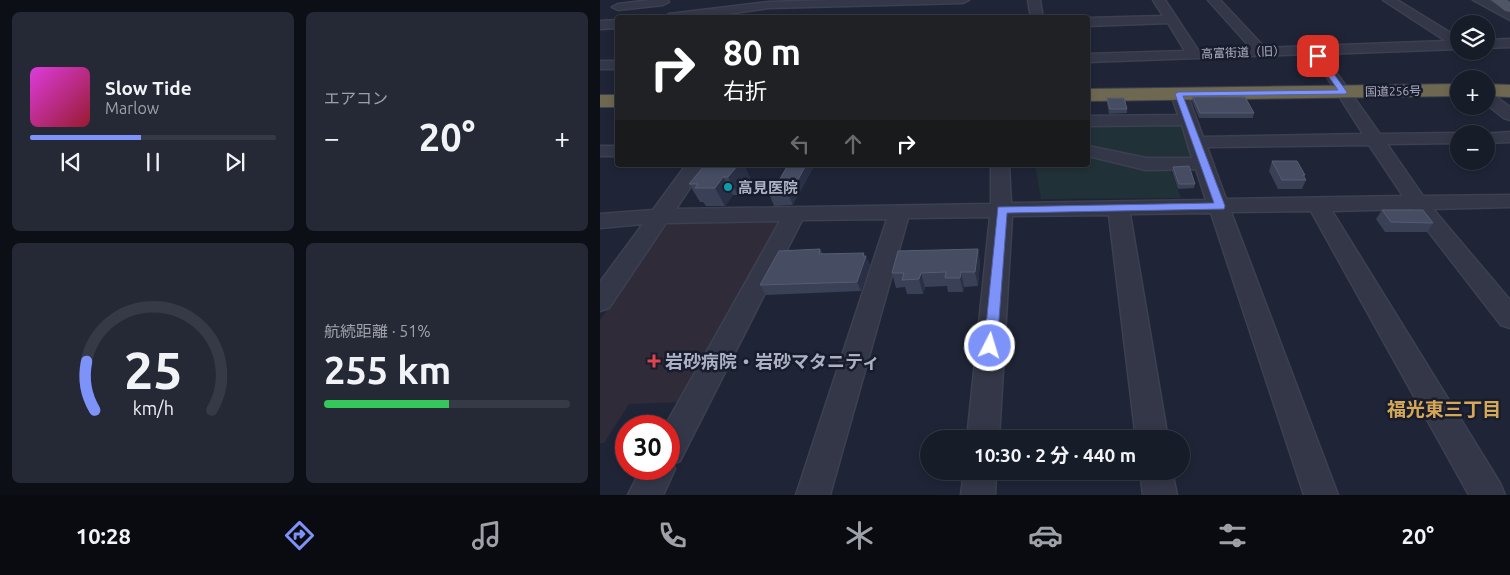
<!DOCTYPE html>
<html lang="ja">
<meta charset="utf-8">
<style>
:root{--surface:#171c29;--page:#242935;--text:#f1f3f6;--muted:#9ea1a8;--line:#363a46;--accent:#7d93fa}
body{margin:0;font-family:Ubuntu,"Noto Sans JP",sans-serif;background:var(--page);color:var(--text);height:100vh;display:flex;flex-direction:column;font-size:19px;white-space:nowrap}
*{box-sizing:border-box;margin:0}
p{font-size:16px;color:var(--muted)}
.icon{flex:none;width:28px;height:28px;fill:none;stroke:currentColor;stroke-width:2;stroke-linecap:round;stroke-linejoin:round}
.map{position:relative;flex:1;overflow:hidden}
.drawer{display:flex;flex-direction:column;gap:12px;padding:12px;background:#0d0f17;width:600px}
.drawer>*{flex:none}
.top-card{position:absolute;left:15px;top:15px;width:475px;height:152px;border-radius:5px;box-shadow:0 2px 8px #0003,0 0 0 1px var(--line);background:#202124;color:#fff;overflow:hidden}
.fabs{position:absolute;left:850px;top:15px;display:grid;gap:10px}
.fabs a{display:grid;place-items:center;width:45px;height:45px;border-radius:50%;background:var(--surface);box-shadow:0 2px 8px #0003,0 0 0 1px var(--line);font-size:25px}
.speed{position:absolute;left:15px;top:415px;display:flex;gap:10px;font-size:25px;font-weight:700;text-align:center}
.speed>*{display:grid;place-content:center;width:65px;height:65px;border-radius:50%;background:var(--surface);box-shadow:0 2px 8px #0003,0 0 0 1px var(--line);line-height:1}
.speed .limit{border:8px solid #d22;background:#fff;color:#111}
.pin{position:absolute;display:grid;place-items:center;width:42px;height:42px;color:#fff;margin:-21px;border-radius:10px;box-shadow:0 2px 8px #0006}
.me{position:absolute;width:55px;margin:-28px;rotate:5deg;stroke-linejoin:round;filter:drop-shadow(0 0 4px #0008)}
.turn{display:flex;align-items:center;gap:18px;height:105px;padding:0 25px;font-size:22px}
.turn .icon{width:65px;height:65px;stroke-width:2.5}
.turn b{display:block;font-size:35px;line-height:42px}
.lanes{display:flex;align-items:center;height:48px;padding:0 25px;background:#0003;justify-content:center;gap:25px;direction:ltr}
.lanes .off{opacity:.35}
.big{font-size:38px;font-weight:700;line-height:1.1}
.drawer .card{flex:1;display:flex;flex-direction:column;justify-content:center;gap:8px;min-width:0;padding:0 18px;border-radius:8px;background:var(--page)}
.drawer .dial{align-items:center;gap:0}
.dial svg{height:130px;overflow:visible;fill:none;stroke:var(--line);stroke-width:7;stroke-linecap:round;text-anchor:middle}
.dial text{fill:var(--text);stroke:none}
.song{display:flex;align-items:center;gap:15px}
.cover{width:60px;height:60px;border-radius:8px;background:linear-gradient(135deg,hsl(300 70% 55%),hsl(350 70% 35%))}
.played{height:5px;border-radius:2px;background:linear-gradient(90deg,var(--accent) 45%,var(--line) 45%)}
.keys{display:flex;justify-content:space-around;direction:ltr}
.heat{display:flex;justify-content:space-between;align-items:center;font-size:28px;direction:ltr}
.charge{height:8px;border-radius:4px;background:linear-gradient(90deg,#34c759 51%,var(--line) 0)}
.drawer .tiles{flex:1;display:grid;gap:12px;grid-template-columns:repeat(2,1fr)}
.trip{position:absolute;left:320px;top:430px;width:270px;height:50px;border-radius:25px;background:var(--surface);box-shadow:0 2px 8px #0003,0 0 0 1px var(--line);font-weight:700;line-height:50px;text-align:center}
.menu{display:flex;height:80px;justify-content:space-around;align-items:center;background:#090b10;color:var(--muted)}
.menu .icon{width:35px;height:35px}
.menu .on{color:var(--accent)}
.menu b{font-size:22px;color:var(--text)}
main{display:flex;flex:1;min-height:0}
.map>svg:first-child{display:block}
.medical{fill:#2f2b39}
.green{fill:#213138}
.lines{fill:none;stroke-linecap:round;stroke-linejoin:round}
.minor-casing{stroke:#3c4051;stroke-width:3}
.major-casing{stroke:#3c4051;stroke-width:2}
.highway-casing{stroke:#3d4152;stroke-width:2}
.minor{fill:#333748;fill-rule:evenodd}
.major{fill:#505568;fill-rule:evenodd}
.highway{fill:#6e6850;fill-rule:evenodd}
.wall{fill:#3a4056}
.shaded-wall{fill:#2a3045}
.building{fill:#464c62;stroke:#565c72}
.route{fill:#7d93fa;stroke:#5160a2}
.culture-dot{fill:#0f9aa8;stroke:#181c2c;stroke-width:2}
.health-dot{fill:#e0444e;stroke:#181c2c;stroke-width:2}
.labels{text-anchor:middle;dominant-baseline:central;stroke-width:5;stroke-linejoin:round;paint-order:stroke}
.far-street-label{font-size:12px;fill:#adb1c5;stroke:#181c2c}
.poi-label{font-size:15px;font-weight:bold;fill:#adb1c5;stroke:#181c2c;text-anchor:start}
.near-poi-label{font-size:18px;font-weight:bold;fill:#adb1c5;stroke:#181c2c;text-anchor:start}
.near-neighbourhood-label{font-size:19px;font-weight:bold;fill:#d5a857;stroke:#181c2c}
</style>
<main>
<section class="drawer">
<div class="tiles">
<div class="card">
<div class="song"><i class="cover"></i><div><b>Slow Tide</b><p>Marlow</p></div></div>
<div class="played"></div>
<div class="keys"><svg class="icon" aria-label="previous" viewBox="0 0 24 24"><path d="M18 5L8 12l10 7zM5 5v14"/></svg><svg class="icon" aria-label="pause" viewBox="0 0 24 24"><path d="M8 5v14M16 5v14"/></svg><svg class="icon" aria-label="next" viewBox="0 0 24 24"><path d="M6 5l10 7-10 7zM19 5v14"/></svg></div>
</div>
<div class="card"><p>エアコン</p>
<div class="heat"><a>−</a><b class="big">20°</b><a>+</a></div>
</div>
<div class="card dial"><svg viewBox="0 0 100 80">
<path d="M14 69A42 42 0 1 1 86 69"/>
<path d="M14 69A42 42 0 0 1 9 39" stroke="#7d93fa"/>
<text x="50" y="56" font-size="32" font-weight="700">25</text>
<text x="50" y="72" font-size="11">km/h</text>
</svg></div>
<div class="card"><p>航続距離 · 51%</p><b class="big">255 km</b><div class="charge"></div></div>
</div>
</section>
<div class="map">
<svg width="910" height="495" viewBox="0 0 910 495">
<rect width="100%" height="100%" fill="#1f2537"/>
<!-- medical -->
<polygon class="medical" points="182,222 85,402 29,404 4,443 0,443 0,320 64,226 70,223"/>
<!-- green -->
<g class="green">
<polygon points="563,121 581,124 592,154 589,157 544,159 488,147 488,122"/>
<polygon points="488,154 538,166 569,165 581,198 441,199 435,165 488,165"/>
</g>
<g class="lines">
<!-- minor casing -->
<g class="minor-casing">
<g id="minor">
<polygon points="51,0 67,0 69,2 63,5 18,10 12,7 18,4"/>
<polygon points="232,0 369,0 363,3 169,8 100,18 63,18 69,14 169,2"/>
<polygon points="428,0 440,0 443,18 431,18"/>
<path d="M553,0H565L598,50L651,48L608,0H620L665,48L846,41L783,0H797L859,38V49L723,54L780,134L859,133L863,134H859V143L787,144L823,196L910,195V207L833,209L910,300V328L901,325L811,209L732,211L900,483L905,495H869L711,211L631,212L738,495H704L611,213L530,214L568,439H536L509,215L412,216L399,439H367L390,217L308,218L230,495H196L287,219L202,220L80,461L73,464L75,469L63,495H28L41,469H69V426H65L180,221L66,223L9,308L0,311V282L43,224L0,228V214L53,210L86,165H105L76,209L391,204V165H409L411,203L606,200L596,169L546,170L488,156V146L546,158H592L582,125L488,126V116L578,115L571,94L574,91H584L587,94L603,137L763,134L720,66L709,54L488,62V54L585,51L568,23L488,26V18L563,16ZM769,145L803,196L626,199L607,147Z"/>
<polygon points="873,0 888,0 910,11 910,20"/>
<polygon points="18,20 18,28 0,29 0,21"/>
<polygon points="910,39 910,47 886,48 886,40"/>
<rect x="0" y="61" width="18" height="8"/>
<polygon points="886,91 891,93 910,107 910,120 904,118 886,104"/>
<polygon points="910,132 910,142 886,143 886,134 882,134"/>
<rect x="0" y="146" width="18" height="10"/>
<polygon points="364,471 396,471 395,495 361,495"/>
<polygon points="540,471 572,471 577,495 543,495"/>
</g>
</g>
<!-- major casing -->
<g class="major-casing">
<polygon id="major" points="891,0 907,0 910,2 910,12 905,11"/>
</g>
<!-- highway casing -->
<g class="highway-casing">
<g id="highway">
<polygon points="859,84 859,96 488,101 488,89"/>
<polygon points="886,84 910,85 910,97 886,96"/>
<rect x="0" y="95" width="18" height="12"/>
</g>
</g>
<!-- minor -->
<use href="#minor" class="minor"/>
<!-- major -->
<use href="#major" class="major"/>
<!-- highway -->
<use href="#highway" class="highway"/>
</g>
<!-- wall -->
<g class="wall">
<polygon points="593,97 654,113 653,118 599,118 592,101"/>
<polygon points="507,98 527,109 527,113 509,114 507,103"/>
<polygon points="672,161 705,175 704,177 706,180 702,189 678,189 669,171"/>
<polygon points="105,165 144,165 150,178 138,195 133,195 125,206 106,206 103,202 100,202 89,184"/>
<polygon points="188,165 193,205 174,206 170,196"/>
<polygon points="573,167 595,184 594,188 578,189 572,171"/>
<polygon points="782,210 833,223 827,232 785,232 776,219"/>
<polygon points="220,249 223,254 265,256 270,265 261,291 166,295 160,285"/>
<polygon points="378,249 380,263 378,286 364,287 363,292 348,292 347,286 325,287 323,294 307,294 305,287 296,288 292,273"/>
</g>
<!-- shaded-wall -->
<g class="shaded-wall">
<polygon points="138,165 144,165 150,178 138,195 128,177"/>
<polygon points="206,165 215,165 193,205 189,196"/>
<polygon points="123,177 133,195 125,206 115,188"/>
<polygon points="378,249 380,263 378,286 375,272"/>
<polygon points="264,253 265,258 266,256 270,265 261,291 257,282"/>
<polygon points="361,272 364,287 363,292 360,278"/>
<polygon points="321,273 325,287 323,294 319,279"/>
</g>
<!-- building -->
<g class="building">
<polygon points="593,97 645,97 654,113 600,113"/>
<polygon points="507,98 524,98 527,109 510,109"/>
<polygon points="672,161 697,161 705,175 703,175 706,180 682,180"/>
<polygon points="105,165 138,165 128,177 123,177 115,188 95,188 98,184 89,184"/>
<polygon points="188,165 206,165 189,196 170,196"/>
<polygon points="589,166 595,184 579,184 573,167"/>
<polygon points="782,210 823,210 833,223 791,222"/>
<polygon points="220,249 219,254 264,253 263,256 266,256 257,282 160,285 179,251"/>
<polygon points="378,249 375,272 361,272 360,278 345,278 346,272 321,273 319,279 302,280 304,273 292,273 298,251"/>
</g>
<!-- route -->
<polygon class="route" points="715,55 720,55 747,92 746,94 583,96 625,206 624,209 407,213 397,346 395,350 390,352 386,350 384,346 398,207 614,203 575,94 578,92 738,90 714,56"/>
<!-- markers -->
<circle class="culture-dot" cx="128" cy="187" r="5"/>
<path class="health-dot" d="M51.5 353.5h5v5h5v5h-5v5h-5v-5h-5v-5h5z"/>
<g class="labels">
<!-- far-street labels -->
<g class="far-street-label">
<text transform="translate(643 52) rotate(-2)">高富街道（旧）</text>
<text transform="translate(793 91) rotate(-1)">国道256号</text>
</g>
<!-- poi labels -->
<g class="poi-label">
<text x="138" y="187">高見医院</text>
</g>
<!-- near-poi labels -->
<g class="near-poi-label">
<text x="65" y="361">岩砂病院・岩砂マタニティ</text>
</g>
<!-- near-neighbourhood labels -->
<g class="near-neighbourhood-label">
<text x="844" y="409">福光東三丁目</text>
</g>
</g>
</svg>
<div class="fabs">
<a><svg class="icon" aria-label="layers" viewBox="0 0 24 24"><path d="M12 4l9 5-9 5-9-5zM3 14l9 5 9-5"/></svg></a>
<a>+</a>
<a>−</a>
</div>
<div class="speed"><div class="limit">30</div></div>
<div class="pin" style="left:718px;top:56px;background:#d93025"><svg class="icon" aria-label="arrive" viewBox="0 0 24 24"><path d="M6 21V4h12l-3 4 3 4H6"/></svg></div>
<svg class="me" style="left:390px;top:346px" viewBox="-20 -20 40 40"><circle r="17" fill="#7d93fa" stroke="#fff" stroke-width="3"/><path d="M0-11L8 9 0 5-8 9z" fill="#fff"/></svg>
<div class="trip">10:30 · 2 分 · 440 m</div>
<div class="top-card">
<div class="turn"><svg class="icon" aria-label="right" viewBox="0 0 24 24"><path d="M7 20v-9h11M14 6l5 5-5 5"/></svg><div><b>80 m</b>右折</div></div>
<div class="lanes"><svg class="icon off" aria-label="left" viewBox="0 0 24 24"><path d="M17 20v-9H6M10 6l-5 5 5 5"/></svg><svg class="icon off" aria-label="ahead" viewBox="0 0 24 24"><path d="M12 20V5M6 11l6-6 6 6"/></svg><svg class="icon" aria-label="right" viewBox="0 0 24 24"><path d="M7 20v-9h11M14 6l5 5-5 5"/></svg></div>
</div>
</div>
</main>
<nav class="menu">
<b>10:28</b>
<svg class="icon on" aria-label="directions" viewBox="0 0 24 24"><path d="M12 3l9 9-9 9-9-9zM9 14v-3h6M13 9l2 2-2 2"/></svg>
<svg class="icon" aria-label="music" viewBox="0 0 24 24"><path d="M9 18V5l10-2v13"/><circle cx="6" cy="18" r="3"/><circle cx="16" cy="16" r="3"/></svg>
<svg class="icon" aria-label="phone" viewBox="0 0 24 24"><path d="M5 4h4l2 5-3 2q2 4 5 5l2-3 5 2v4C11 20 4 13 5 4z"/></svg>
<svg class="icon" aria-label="climate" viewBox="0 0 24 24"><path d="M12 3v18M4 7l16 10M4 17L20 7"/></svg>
<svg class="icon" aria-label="car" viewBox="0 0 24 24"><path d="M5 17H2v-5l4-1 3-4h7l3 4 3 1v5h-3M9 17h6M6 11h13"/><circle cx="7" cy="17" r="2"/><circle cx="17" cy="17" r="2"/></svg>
<svg class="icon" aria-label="filters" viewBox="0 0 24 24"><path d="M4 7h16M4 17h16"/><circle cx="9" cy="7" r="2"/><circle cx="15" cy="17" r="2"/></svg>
<b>20°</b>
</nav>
